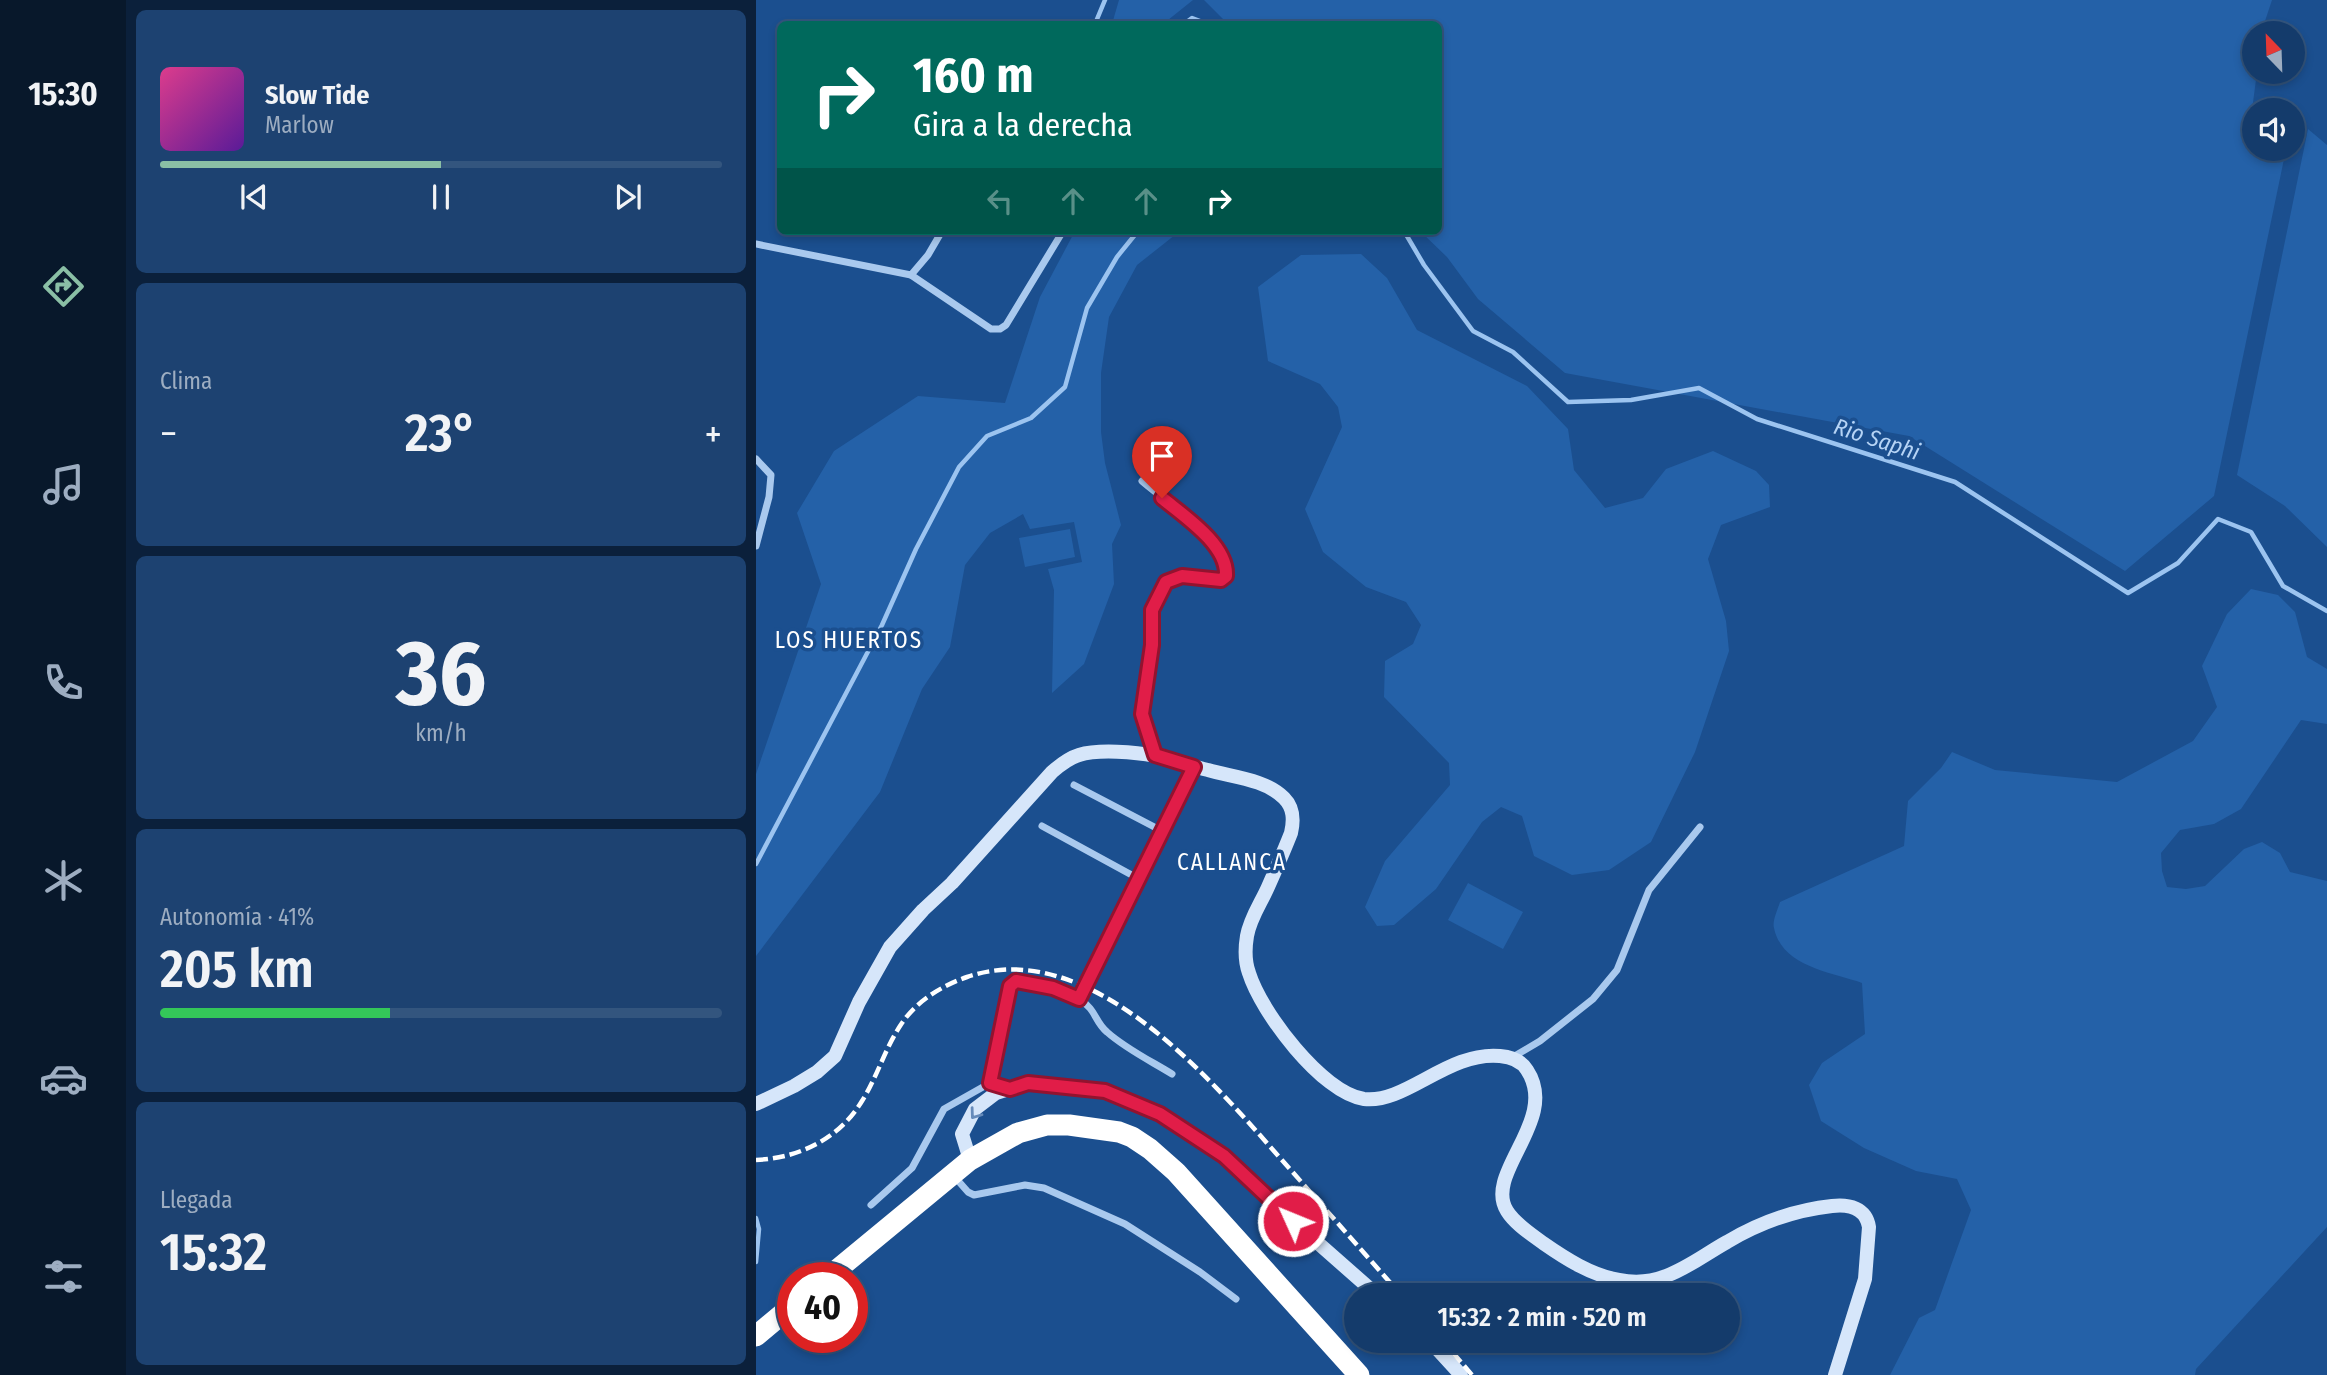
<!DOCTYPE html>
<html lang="es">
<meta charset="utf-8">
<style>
:root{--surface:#143b6b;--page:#1d4271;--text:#f1f3f6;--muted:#9dadc1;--line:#33557e;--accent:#8abfa5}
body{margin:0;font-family:"Fira Sans Condensed",sans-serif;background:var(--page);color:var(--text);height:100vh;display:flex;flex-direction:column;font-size:26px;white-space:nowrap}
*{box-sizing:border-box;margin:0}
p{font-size:23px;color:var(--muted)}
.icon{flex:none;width:38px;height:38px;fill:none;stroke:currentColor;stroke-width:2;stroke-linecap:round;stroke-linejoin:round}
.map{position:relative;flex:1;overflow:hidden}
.panel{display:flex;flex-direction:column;gap:10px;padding:10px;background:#0b203b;width:630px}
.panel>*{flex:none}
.hud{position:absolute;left:21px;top:21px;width:665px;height:214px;border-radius:10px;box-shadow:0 4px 10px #0003,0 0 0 2px var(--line);background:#00695c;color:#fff;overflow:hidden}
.needle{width:46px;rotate:337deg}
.tools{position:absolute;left:1486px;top:21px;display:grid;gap:14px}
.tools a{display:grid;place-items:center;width:63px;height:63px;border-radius:50%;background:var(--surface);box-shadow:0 4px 10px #0003,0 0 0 2px var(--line);font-size:35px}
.speed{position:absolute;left:21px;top:1262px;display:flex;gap:14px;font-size:35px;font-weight:700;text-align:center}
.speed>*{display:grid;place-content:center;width:91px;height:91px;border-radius:50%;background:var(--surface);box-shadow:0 4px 10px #0003,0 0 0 2px var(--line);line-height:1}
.speed .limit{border:10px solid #d22;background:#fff;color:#111}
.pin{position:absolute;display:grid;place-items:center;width:60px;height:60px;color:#fff;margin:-72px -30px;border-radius:50% 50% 50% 0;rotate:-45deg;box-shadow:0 0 7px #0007}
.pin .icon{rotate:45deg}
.me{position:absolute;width:77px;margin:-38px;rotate:314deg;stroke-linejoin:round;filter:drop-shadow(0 0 5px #0008)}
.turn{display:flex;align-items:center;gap:24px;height:147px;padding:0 21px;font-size:32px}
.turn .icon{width:91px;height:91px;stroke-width:2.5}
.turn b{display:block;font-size:49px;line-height:60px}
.lanes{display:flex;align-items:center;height:66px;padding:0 21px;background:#0003;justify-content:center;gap:35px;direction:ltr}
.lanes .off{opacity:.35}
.big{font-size:52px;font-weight:600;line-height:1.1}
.panel .tile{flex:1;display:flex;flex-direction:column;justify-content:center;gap:10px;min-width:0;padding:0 24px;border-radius:10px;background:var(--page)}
.panel .dial{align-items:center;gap:0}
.dial b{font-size:91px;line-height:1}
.song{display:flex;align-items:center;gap:21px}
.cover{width:84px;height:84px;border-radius:10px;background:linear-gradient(135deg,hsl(330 70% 55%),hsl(270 70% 35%))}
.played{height:7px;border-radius:4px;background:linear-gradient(90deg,var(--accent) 50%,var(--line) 50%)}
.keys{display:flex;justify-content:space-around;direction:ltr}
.heat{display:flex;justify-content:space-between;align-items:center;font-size:38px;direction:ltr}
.charge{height:10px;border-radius:5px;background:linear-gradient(90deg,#34c759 41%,var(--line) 0)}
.trip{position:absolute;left:588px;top:1283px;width:396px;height:70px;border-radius:35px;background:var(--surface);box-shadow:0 4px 10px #0003,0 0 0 2px var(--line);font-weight:600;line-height:70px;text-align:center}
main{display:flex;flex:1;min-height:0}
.tab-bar{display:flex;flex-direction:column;width:126px;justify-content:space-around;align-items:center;background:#08182b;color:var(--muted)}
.tab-bar .icon{width:49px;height:49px}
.tab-bar .selected{color:var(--accent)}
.tab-bar b{font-size:32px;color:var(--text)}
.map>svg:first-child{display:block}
.green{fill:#2461a8}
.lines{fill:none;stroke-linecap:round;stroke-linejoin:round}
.stream{stroke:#9cc4f0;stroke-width:4.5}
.street{stroke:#a9c9ee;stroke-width:7}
.secondary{stroke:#d6e6fa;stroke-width:14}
.highway{stroke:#fff;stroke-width:21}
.rail{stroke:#fff;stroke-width:4.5;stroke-dasharray:12 5;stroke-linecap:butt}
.oneway{stroke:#668bba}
.route-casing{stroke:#92132f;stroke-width:18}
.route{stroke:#e11d48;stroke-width:12}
.labels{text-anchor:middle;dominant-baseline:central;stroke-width:7;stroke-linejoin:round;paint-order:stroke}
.water-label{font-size:23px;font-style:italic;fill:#b5d3f5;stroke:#1b4f8f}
.neighbourhood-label{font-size:23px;letter-spacing:2px;fill:#fff;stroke:#1b4f8f}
</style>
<main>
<nav class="tab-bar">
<b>15:30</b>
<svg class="icon selected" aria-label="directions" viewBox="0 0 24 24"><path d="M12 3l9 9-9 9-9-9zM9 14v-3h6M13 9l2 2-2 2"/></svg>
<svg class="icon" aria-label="music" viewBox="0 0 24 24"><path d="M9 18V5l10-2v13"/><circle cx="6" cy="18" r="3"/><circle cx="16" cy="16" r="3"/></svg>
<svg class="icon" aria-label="phone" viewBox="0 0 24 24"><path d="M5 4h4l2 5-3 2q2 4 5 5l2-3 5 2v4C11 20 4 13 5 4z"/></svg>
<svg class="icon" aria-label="climate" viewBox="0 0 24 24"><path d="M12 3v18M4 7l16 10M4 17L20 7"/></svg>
<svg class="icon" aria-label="car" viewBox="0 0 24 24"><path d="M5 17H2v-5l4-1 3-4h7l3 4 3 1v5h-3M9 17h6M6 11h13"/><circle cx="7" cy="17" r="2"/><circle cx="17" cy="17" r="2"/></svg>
<svg class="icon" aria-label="filters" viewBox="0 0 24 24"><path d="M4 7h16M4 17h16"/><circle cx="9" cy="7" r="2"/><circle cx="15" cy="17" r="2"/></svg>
</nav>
<section class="panel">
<div class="tile">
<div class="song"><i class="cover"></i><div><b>Slow Tide</b><p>Marlow</p></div></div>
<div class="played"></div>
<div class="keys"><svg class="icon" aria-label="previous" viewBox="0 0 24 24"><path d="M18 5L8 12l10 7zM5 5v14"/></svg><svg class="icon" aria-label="pause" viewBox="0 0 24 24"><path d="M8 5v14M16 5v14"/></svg><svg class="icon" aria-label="next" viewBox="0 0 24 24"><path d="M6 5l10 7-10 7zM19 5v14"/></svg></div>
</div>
<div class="tile"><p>Clima</p>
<div class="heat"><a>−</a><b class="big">23°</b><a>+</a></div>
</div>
<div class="tile dial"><b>36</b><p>km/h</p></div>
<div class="tile"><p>Autonomía · 41%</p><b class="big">205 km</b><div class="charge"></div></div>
<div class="tile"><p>Llegada</p><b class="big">15:32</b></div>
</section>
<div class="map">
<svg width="1571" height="1375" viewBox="0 0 1571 1375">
<rect width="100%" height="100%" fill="#1b4f8f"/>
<!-- green -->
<g class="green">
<polygon points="363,0 437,0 407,24 356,24"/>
<polygon points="448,0 1516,0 1505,33 1498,33 1498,72 1501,72 1493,133 1498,134 1498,149 1534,149 1528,159 1458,496 1369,571 1153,436 809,373 722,299 691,257 664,231 682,231 682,24 472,24"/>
<polygon points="1552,129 1571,145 1571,547 1529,506 1481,475"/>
<polygon points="319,231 424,231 381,265 353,317 345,373 345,432 349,463 365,525 356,544 358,584 328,664 296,693 298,590 292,569 326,562 318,522 274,529 267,514 234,533 209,565 194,647 166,689 124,792 0,956 0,774 65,584 41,513 78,451 162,396 249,403 284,297"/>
<polygon points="605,254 631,278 661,330 771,386 812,429 818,470 849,508 887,498 910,469 957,451 1000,471 1013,485 1014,507 965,525 952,559 970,621 973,651 939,752 895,842 853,870 816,875 778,856 766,816 745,807 726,822 680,889 638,925 621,926 609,907 629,861 694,785 693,763 628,697 629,661 657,644 665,625 650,602 610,587 567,552 549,509 586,427 582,407 564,384 512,361 502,287 545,255"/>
<polygon points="314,529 319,557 269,567 263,538"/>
<path d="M1495,589L1522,595L1539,612L1551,657L1571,669V724L1545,720L1485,809L1458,824L1424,830L1405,853L1406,871L1411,887L1430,889L1449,886L1488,849L1506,842L1524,853L1534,872L1571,881V1227L1440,1369L1439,1375H1134L1163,1318L1179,1310L1215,1210L1201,1179L1160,1171L1108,1148L1065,1121L1053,1085L1066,1063L1109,1034L1106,983C1075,972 1026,967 1018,928C1016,921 1022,909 1024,902L1148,846L1152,801L1185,768L1196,752L1239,770L1361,782L1437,741L1461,707L1446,666L1471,614Z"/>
<polygon points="712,883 767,912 747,949 692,920"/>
</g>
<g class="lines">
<!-- stream -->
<g class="stream">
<polyline points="339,24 349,0"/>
<polyline points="428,24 436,18 452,24"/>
<polyline points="648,231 668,265 717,331 757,352 812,402 875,400 943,388 1001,419 1199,482 1372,593 1422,563 1462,519 1495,532 1527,586 1571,611"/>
<polyline points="0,864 126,625 160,549 203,467 231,436 275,418 309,387 331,308 361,257 382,231"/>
<polyline points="0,1218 3,1229 0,1262"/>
</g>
<!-- street -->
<g class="street">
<polyline points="0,244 155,275 172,255 186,231"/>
<polyline points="155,275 235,329 244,329 250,325 307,231"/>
<polyline points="0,459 15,475 13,497 0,546"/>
<path d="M386,481C410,502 471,541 470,576L465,580L426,576L410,582L396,609V644L386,714L399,755"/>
<polyline points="318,785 406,831"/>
<polyline points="286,826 383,879"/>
<path d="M323,999C341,1010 338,1021 351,1032C370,1049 395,1061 416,1074"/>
<polyline points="757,1057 784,1041 837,999 861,970 893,890 944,827"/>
<polyline points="197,1175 212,1192 218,1195 269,1185 288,1188 369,1224 444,1272 480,1299"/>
<polyline points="115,1205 156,1168 188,1109 234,1083 254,986 259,981 297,988 323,999 438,767"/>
</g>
<!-- secondary -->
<g class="secondary">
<path d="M0,1104L38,1086L61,1072L79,1056L103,1002L134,947L167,910L196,883L296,772C304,765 313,758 323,755C342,749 380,752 399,756C417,759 434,766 452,770C476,777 509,779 528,798C538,808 538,820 535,833C528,851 520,869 512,887C505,903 494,918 491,936C489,948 489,962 493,973C505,1012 566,1093 608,1099C650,1104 692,1051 744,1056C755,1057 765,1060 771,1070C804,1120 727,1173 751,1211C759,1224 775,1234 787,1243C810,1259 835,1275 863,1280C879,1283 895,1282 910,1276C932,1268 951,1253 971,1242C1003,1223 1039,1210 1076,1206C1093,1204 1110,1208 1113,1227L1109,1279L1079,1375"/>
<polyline points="214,1160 206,1134 219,1109 240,1093 272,1083 349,1091 403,1114 468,1156 537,1221 621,1295"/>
<polyline points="673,1340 705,1375"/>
</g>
<!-- highway -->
<g class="highway">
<polyline points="71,1278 214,1160 262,1133 291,1125 313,1125 363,1132 376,1137 394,1149 420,1172 603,1375"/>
<polyline points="0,1336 37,1305"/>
</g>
<!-- rail -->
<g class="rail">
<path d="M0,1160C43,1158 83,1139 106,1101C121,1077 129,1049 144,1026C159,1002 185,986 211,977C337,934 460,1086 533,1168C571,1211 608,1253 645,1295"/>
<polyline points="686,1340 716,1375"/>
</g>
</g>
<!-- one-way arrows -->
<defs><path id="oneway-chevron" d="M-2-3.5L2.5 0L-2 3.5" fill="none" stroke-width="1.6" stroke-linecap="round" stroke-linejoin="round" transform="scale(1.75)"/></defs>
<use class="oneway" href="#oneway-chevron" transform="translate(219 1114) rotate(126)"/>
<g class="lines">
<!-- route casing -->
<g class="route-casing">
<path id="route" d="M406,498C428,516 472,545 470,576L465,580L426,576L410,582L396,610V645L386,714L399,755L438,767L323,999L297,988L260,981L254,986L234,1083L254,1089L272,1083L349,1091L404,1114L468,1156L537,1221"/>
</g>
<!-- route -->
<use href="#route" class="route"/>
</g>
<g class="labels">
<!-- water labels -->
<g class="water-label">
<text transform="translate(1121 439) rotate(18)">Rio Saphi</text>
</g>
<!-- neighbourhood labels -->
<g class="neighbourhood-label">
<text x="93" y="640">LOS HUERTOS</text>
<text x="476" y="862">CALLANCA</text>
</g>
</g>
</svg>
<div class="tools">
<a><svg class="needle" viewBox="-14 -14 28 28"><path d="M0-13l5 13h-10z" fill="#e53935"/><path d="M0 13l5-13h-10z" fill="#9dadc1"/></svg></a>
<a><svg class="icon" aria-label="sound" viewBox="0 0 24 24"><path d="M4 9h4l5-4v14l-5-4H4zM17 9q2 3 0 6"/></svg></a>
</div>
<div class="speed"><div class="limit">40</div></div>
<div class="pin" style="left:406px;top:498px;background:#d93025"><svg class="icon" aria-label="arrive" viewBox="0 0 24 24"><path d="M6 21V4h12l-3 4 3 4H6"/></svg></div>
<svg class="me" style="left:537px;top:1221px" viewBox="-20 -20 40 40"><circle r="17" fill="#e11d48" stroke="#fff" stroke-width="3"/><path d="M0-11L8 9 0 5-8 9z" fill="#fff"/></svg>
<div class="trip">15:32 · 2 min · 520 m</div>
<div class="hud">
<div class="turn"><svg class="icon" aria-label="right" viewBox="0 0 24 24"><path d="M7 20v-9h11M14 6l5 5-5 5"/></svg><div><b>160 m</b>Gira a la derecha</div></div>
<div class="lanes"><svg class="icon off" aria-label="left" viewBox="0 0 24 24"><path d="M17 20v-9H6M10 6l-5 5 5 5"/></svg><svg class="icon off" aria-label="ahead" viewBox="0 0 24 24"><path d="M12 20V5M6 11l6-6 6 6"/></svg><svg class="icon off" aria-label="ahead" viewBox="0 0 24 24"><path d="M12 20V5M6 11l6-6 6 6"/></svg><svg class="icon" aria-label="right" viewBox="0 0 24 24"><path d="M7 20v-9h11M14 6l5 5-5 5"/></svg></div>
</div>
</div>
</main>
